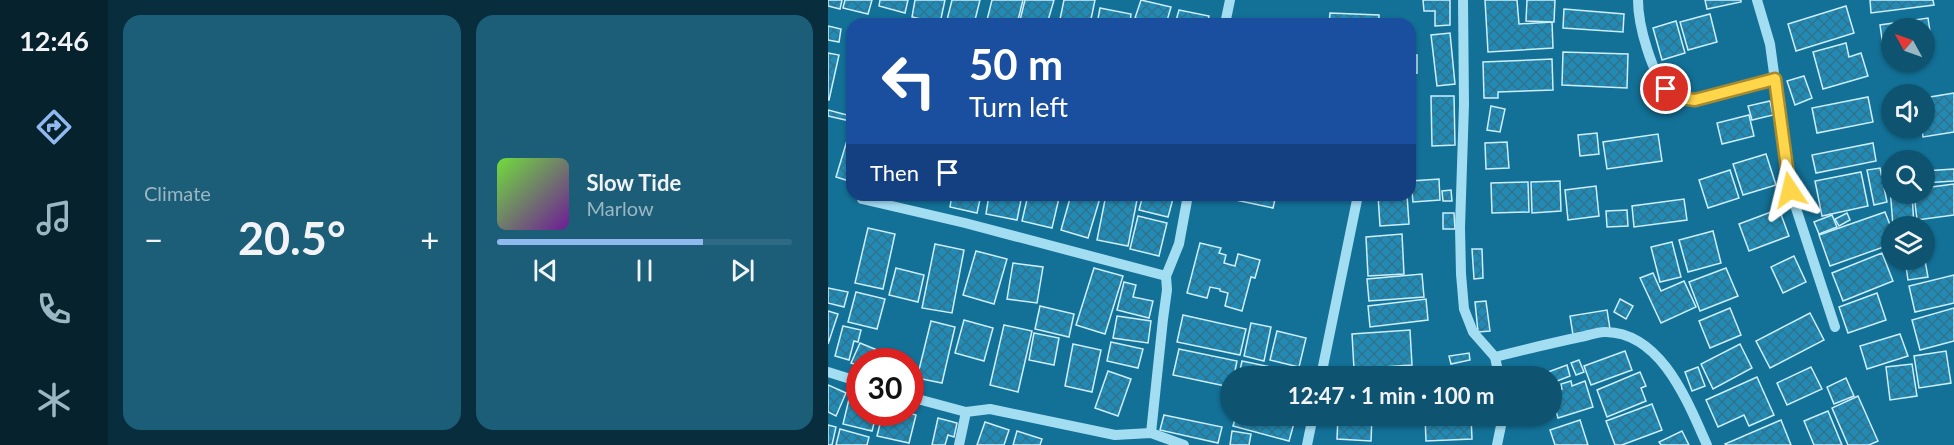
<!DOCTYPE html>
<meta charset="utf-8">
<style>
:root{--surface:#0e5470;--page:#1c5e78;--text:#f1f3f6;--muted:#9bb7c3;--line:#2e6a83;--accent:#90b9f0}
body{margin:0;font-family:Lato,sans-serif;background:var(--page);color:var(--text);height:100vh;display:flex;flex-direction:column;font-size:22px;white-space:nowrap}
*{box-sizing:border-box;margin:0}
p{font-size:20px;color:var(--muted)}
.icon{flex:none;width:33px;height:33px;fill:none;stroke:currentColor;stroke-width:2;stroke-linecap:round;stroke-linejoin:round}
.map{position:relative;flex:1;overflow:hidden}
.drawer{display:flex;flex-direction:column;gap:15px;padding:15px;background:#082e3e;width:720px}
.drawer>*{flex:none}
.hud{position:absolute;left:18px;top:18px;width:570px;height:183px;border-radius:18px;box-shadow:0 2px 4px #0004;background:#1a4fa0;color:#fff;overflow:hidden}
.needle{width:39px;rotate:310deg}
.buttons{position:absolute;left:1053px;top:18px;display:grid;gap:12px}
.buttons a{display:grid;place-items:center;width:54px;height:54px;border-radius:50%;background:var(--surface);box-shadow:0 2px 4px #0004;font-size:30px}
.speed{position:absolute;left:18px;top:348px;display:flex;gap:12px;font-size:30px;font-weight:700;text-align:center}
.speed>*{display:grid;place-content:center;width:78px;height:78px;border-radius:50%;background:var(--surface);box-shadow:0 2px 4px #0004;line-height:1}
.speed .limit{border:9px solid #d22;background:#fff;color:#111}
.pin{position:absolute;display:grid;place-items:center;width:51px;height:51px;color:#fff;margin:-26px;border:3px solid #fff;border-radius:50%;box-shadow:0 2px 6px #0007}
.me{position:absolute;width:66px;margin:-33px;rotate:350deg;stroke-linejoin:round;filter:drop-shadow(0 0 4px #0008)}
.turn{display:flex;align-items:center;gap:21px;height:126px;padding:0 24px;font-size:27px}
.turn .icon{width:78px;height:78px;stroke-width:2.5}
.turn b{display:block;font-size:42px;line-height:51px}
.then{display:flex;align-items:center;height:57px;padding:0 24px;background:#0003;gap:12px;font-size:22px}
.big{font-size:45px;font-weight:700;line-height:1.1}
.drawer .widget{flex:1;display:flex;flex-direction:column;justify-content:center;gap:9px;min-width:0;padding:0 21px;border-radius:18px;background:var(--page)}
.song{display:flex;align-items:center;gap:18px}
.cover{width:72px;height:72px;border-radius:9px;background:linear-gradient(135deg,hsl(100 70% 55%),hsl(280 70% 35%))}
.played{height:6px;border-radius:3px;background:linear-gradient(90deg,var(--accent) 70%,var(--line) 70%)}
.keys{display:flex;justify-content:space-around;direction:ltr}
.heat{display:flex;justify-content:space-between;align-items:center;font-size:33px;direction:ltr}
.drawer .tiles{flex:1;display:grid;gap:15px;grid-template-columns:repeat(2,1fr)}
.trip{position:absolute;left:392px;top:366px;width:342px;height:60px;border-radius:30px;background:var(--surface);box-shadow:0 2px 4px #0004;font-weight:700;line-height:60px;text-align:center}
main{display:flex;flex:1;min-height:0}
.menu{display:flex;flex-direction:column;width:108px;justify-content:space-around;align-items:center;background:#06222d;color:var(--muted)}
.menu .icon{width:42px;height:42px}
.menu .current{color:var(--accent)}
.menu b{font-size:27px;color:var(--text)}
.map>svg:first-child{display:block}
.building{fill:url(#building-cross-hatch);stroke:#cbeffd;stroke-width:1.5}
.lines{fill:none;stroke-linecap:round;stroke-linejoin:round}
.minor{stroke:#a3ddf2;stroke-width:10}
.route-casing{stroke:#a68a30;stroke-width:15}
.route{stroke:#ffd54a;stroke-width:10}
</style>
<main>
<nav class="menu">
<b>12:46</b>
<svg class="icon current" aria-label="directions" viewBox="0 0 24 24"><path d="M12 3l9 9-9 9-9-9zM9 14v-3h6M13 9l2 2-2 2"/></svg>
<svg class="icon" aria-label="music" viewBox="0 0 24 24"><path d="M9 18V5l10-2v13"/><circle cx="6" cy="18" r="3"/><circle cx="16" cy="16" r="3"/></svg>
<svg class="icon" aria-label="phone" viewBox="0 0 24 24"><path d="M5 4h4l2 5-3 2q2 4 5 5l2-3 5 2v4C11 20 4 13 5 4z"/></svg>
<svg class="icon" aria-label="climate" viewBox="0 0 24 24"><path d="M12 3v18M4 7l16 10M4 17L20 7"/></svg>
</nav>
<section class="drawer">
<div class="tiles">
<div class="widget"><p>Climate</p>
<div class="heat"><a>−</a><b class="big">20.5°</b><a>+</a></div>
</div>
<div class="widget">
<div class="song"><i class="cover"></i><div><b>Slow Tide</b><p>Marlow</p></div></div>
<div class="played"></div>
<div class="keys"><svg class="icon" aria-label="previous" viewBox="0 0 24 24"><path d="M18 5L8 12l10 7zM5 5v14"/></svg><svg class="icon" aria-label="pause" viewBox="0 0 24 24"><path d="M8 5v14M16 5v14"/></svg><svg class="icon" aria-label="next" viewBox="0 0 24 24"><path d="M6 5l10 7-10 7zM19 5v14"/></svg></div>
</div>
</div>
</section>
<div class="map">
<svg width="1126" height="445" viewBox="0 0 1126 445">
<defs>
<pattern id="building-cross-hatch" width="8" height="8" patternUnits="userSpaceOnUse" patternTransform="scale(1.5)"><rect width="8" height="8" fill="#218bb5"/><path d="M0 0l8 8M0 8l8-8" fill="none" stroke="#32728b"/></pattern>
</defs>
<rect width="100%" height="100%" fill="#137096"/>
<!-- building -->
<g class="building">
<polygon points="0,0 14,0 12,9 0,6"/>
<polygon points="17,0 44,0 40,14 15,8"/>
<polygon points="52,0 80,0 77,13 51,6"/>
<polygon points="87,0 117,0 112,23 84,17"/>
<polygon points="124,0 152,0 146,24 118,24"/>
<polygon points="164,0 195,0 189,24 158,24"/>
<polygon points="197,0 226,0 219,24 191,24"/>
<polygon points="236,0 267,0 262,24 231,24"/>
<polygon points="313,0 343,7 338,24 328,24 307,18"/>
<polygon points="595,0 622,0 622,25 607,26 607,11 596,11"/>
<polygon points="657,0 689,0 691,24 724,22 725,48 660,52"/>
<polygon points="699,0 727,0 726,22 698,21"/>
<polygon points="877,0 913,0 913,2 879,9"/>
<polygon points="1042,0 1105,0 1106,5 1043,13"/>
<polygon points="1018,6 1026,33 968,51 960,24"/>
<polygon points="272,8 303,14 302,24 269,24"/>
<polygon points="736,9 796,14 795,32 735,28"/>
<polygon points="351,10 381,16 379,24 347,24"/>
<polygon points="502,13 551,15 551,24 501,24"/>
<polygon points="882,14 889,42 860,50 852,22"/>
<polygon points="1100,18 1104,45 1096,47 1096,28 1064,28 1064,52 1056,53 1052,25"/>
<polygon points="848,21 857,53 834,60 825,28"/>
<polygon points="0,26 13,29 11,42 0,40"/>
<polygon points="622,33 627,84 609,86 603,35"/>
<polygon points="1018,43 1021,57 1033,53 1040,76 995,89 985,52"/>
<polygon points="735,52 800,54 799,88 734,85"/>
<polygon points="0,53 11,55 1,100 0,100"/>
<polygon points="582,55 589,55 589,73 582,74"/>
<polygon points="724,59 725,90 670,92 670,98 656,98 655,62"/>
<polygon points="976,76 984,98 967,105 959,81"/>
<polygon points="1126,93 1126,132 1095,137 1094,128 1096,128 1096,98"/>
<polygon points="603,96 626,96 627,145 604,146"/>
<polygon points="1040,97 1045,122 989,133 984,108"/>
<polygon points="942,101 945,115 924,120 920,106"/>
<polygon points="663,106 677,109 672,132 659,130"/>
<polygon points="0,110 23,116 22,121 0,116"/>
<polygon points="921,115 926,136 894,144 889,123"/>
<polygon points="24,124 24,182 8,177"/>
<polygon points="769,133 771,154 752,156 750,135"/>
<polygon points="830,134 834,161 779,169 775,142"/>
<polygon points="679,142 681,168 658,169 657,143"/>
<polygon points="1045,143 1048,161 988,173 984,155"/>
<polygon points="938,154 948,185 915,195 905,164"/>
<polygon points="1052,168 1059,202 1046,205 1039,170"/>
<polygon points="1126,169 1126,181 1096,183 1096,171"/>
<polygon points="902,170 911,198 880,208 871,180"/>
<polygon points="1033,172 1040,206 994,216 987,181"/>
<polygon points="611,179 612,200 585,202 583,181"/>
<polygon points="732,181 733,211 704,213 703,182"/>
<polygon points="700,182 701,212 664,213 663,183"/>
<polygon points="1126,184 1126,215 1089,220 1086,194 1096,194 1096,188"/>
<polygon points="768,186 771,216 740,220 737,190"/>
<polygon points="1062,188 1064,194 1084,194 1086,226 1065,226"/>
<polygon points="623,190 624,201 615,201 614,191"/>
<polygon points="124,195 153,195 149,213 122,207"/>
<polygon points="161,195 194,195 189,220 158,214"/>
<polygon points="200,195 218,195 231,198 224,228 194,221"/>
<polygon points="243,195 261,195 272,198 260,238 233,230"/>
<polygon points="278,195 310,195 300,246 269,240"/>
<polygon points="315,195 346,195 340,217 311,210"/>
<polygon points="384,195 448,195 445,208"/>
<polygon points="550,195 579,195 581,224 552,226"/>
<polygon points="856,199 859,220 806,227 804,206"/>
<polygon points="951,209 961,236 921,251 911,224"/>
<polygon points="799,210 800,226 779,227 778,211"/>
<polygon points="1057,212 1064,230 1064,244 1002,266 991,235"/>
<polygon points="615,213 626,213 627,229 615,229"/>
<polygon points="1019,213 1022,220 1011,226 1007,219"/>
<polygon points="1004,215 1009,227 991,234 986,222"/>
<polygon points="310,216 339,223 331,256 302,249"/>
<polygon points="40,228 67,234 55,289 27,283"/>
<polygon points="885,231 893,263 860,272 851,240"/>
<polygon points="574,234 576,274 540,276 538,237"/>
<polygon points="844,242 853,277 832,282 823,247"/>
<polygon points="372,243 393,248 391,253 398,255 396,263 407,266 410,254 432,260 427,278 423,277 414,311 397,306 400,293 392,291 392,289 382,287 379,298 359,293"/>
<polygon points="107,244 136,250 124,313 94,308"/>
<polygon points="644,249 654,249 655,278 646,279"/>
<polygon points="148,251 179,259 166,304 135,295"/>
<polygon points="1054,253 1065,281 1015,301 1004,273"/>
<polygon points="1096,255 1100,277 1080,280 1077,260 1096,260"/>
<polygon points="966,256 978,282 955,293 943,267"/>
<polygon points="185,263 215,267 209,303 179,299"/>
<polygon points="68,268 96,275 90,302 61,295"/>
<polygon points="266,268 295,276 277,334 248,325"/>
<polygon points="898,268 910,296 872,311 861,282"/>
<polygon points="825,273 833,291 856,281 868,307 833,323 812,278"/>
<polygon points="594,274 596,297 541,301 539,279"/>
<polygon points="1126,275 1126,303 1087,312 1081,286"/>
<polygon points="296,282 308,285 305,297 325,301 321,318 289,310"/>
<polygon points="0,288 20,292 16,307 0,303"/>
<polygon points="28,292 57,299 49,329 20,322"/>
<polygon points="1049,293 1058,320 1020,333 1011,307"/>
<polygon points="598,299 600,320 542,327 540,306"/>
<polygon points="792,299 805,306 798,319 786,312"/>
<polygon points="658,301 662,331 650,332 647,302"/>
<polygon points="212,306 246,314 241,337 207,329"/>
<polygon points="902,308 913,335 882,348 871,321"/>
<polygon points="1126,308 1126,341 1092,350 1084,320"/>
<polygon points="779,310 782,329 745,335 742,316"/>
<polygon points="0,311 10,314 0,344"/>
<polygon points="982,313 996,340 942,368 928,341"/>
<polygon points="355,315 418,329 412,355 349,342"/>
<polygon points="289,316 323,321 320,343 285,338"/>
<polygon points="136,320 165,328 156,361 127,353"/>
<polygon points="103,321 127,327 114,383 89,378"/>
<polygon points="423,323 443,327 436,361 416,356"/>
<polygon points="176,325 204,331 190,392 162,385"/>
<polygon points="15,326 33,330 30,342 26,341 21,360 7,356"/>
<polygon points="582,330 584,365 526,369 524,334"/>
<polygon points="449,331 478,338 471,367 442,360"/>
<polygon points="206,333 231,338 226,365 201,360"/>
<polygon points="1072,334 1080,356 1039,369 1032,346"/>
<polygon points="283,342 315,349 310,368 279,361"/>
<polygon points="32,343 49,350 44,362 32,362 32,366 23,363"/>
<polygon points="245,344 273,350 264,392 237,386"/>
<polygon points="912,344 924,368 885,389 873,364"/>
<polygon points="351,349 409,361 406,376 402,376 402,387 345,375"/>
<polygon points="797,351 804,370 763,385 756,366"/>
<polygon points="1118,351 1123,383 1091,388 1086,356"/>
<polygon points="641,353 642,360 623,364 621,356"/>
<polygon points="751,360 756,372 748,375 743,363"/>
<polygon points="414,361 448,368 446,376 411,375"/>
<polygon points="1084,364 1089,396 1062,400 1058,367"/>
<polygon points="739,365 742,376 724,383 720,372"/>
<polygon points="629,367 630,376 585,376 585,373"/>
<polygon points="870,367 877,386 864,391 857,372"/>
<polygon points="983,367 994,389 959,405 949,383"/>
<polygon points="280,371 303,379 290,416 267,408"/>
<polygon points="572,372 572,376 529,376"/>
<polygon points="812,372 818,386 813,388 818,401 779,417 769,390"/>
<polygon points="929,377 946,415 921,426 916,415 890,427 878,400"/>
<polygon points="1018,378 1026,396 1006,404 999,387"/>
<polygon points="743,381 744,386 757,381 765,407 730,418 723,393 734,389 733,384"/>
<polygon points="0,385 18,393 8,416 0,412"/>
<polygon points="22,395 32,398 32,412 49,412 44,431 15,424"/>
<polygon points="1030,396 1050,441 1041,445 1020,445 1004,408"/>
<polygon points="824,404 834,430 794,445 787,445 778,421"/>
<polygon points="1000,411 1014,445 986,445 976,421"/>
<polygon points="55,412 77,412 88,415 81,443 49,436"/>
<polygon points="336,415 394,427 390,443 332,430"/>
<polygon points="408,416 468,416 461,441 405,426"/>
<polygon points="510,416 544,416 543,441 509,439"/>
<polygon points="597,416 643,416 644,439 598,441"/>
<polygon points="110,418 129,423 126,437 120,435 117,445 104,445"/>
<polygon points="752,420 760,445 727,445 722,430"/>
<polygon points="953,420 963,445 898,445 897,444"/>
<polygon points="157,422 181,430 176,445 149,445"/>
<polygon points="0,425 8,427 4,445 0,445"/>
<polygon points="12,429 41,437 39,445 8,445"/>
<polygon points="189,431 214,439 212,445 185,445"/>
<polygon points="404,431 423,434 421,445 402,445"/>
<polygon points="854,431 861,445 833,445 831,442"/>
</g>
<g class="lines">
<!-- minor -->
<g class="minor">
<polyline points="635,0 636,104 632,227 633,274 636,309 645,332 667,357 671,376"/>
<path d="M810,0C810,25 824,76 842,93L867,100L947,79"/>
<polyline points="929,0 942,44 962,190 1007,327"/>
<polyline points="397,24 402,0"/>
<polyline points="34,199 137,223 338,276"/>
<path d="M667,357C695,350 723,343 752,337C760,336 770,331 778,332C834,333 860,403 879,445"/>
<polyline points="0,372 32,382"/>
<polyline points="493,376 530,195"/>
<polyline points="82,397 138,412"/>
<polyline points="323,433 335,319 339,290 338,276 351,244 360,195"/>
<polyline points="131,445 138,412 162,409 287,435 323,433 356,445"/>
<polyline points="479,445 485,416"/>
<polyline points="669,445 675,416"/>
</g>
</g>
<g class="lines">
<!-- route casing -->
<g class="route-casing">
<path id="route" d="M838,89C846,96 856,99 867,100L947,79L962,190"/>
</g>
<!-- route -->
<use href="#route" class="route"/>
</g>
</svg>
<div class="buttons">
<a><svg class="needle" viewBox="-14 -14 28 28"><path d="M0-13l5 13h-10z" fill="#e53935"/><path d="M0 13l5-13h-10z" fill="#9bb7c3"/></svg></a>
<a><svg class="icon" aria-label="sound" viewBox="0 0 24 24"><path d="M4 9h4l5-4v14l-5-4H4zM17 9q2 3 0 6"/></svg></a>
<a><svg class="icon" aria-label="search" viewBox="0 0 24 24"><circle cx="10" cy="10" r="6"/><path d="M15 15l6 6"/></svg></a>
<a><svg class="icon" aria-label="layers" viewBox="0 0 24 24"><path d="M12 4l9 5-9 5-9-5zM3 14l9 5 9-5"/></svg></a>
</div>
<div class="speed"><div class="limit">30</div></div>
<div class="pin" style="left:838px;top:89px;background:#d93025"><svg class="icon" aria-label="arrive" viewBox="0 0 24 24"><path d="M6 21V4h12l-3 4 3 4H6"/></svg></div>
<svg class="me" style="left:962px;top:190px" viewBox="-20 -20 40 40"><path d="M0-17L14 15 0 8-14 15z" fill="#ffd54a" stroke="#fff" stroke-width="4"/></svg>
<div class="trip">12:47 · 1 min · 100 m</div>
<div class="hud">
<div class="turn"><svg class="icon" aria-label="left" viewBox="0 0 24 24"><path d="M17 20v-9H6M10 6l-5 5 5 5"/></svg><div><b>50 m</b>Turn left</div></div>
<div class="then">Then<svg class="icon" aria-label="arrive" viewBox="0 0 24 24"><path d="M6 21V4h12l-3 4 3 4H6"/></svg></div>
</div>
</div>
</main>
